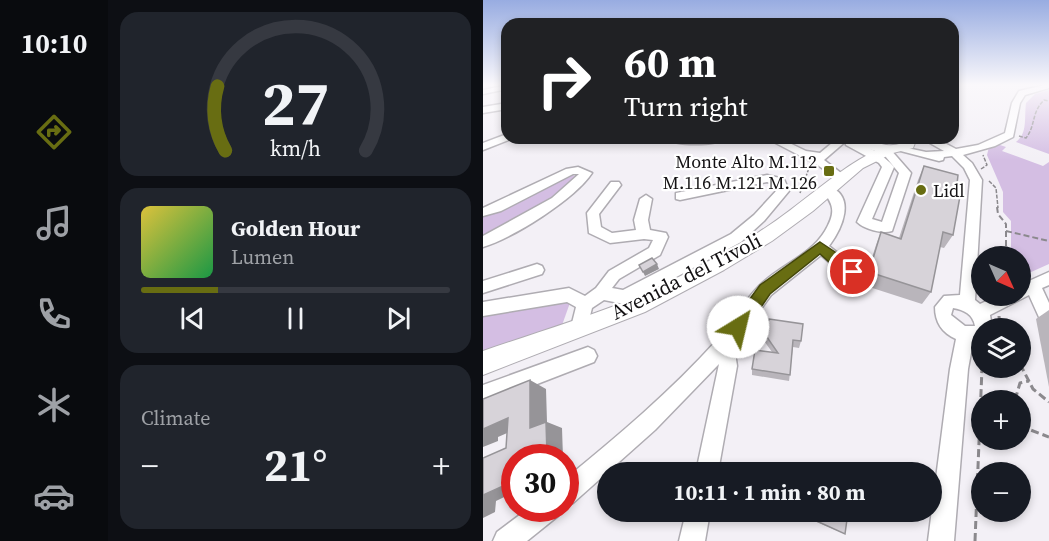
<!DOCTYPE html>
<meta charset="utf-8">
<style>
:root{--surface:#171b24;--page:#20242c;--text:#f1f3f6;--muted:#9ea1a6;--line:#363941;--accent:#686d12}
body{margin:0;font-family:"Source Serif 4",serif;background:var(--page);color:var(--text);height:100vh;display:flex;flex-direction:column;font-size:22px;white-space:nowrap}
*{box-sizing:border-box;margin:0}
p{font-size:20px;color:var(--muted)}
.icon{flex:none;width:33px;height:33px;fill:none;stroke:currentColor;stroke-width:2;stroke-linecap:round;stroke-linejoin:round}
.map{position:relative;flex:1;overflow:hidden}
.drawer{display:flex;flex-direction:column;gap:12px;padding:12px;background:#0d0f14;width:375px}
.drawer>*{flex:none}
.top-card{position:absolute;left:18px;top:18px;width:458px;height:126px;border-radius:18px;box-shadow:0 3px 9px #0003;background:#202124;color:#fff;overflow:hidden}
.needle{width:39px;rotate:135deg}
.fabs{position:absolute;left:488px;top:246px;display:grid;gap:12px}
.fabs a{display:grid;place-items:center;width:60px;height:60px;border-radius:50%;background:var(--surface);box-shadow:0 3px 9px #0003;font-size:30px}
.speed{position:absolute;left:18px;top:444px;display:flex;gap:12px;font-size:30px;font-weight:700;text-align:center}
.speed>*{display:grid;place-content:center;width:78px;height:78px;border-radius:50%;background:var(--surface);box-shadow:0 3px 9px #0003;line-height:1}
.speed .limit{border:9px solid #d22;background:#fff;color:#111}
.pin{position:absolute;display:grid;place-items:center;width:51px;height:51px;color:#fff;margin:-26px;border:3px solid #fff;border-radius:50%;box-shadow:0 2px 6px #0007}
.me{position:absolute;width:66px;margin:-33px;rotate:36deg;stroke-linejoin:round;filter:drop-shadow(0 0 4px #0008)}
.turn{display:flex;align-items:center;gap:21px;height:126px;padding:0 24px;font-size:27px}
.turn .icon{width:78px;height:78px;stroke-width:2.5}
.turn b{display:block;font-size:42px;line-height:51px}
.big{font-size:45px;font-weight:700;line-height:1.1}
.drawer .widget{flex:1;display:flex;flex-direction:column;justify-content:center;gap:9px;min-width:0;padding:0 21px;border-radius:18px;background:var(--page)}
.drawer .dial{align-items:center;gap:0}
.dial svg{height:156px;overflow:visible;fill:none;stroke:var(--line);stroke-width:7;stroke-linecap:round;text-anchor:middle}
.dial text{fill:var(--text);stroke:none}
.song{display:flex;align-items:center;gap:18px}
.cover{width:72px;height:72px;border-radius:9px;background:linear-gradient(135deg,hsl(50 70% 55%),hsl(140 70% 35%))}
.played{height:6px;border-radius:3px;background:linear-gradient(90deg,var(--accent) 25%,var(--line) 25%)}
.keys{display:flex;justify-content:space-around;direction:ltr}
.heat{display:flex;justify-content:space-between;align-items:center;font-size:33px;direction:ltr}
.trip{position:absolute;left:114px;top:462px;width:345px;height:60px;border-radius:30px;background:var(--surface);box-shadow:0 3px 9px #0003;font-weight:700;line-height:60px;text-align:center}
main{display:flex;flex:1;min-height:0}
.menu{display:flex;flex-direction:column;width:108px;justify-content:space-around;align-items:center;background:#090b0e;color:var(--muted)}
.menu .icon{width:42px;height:42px}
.menu .on{color:var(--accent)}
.menu b{font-size:27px;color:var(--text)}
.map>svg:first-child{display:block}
.green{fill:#d4bee3}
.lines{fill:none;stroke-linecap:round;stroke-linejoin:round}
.minor-casing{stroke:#afacb2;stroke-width:3}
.major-casing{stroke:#afacb2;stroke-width:2}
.path-far2{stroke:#8b898d;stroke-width:1.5;stroke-dasharray:4 1.5;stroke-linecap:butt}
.path-far1{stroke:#8b898d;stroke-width:2;stroke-dasharray:6 3;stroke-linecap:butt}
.path{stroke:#8b898d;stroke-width:3;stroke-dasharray:8 4;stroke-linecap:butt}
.minor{fill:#fff;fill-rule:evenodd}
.major{fill:#fff;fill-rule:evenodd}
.wall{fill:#b9b5bb}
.shaded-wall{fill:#969498}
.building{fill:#d7d3d9;stroke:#969498;stroke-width:1.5}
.route{fill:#686d12;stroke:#44470c;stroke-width:1.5}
.poi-dot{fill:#686d12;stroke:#fff;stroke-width:2}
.labels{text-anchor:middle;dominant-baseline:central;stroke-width:4.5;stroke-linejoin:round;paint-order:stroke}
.far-poi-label{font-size:18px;fill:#131113;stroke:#fff;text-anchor:end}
.street-label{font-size:21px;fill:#131113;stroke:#fff}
</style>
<main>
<nav class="menu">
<b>10:10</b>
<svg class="icon on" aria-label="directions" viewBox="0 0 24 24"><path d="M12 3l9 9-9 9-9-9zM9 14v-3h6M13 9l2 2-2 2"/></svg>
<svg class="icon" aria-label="music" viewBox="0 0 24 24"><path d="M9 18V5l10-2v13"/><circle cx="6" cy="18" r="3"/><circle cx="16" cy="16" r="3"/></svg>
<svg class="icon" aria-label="phone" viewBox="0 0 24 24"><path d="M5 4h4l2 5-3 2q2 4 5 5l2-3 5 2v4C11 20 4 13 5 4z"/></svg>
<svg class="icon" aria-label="climate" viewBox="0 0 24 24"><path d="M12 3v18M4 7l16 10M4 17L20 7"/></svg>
<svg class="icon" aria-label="car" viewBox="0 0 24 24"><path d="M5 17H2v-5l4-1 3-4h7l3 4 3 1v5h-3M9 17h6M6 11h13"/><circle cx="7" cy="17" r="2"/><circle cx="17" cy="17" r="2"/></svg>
</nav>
<section class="drawer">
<div class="widget dial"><svg viewBox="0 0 100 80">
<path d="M14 69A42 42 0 1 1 86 69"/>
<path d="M14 69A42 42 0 0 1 10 36" stroke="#686d12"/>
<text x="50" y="56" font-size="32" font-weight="700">27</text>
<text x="50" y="72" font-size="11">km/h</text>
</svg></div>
<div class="widget">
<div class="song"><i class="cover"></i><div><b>Golden Hour</b><p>Lumen</p></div></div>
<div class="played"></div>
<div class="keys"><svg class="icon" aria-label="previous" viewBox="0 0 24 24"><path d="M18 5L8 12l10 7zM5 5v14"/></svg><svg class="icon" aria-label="pause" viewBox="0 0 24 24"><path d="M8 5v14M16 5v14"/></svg><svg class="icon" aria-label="next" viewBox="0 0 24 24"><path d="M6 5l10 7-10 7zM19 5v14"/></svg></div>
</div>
<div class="widget"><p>Climate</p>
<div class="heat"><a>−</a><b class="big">21°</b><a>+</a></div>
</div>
</section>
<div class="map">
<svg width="566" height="541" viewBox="0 0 566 541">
<rect width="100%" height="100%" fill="#f3f0f6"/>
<!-- green -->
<g class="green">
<path d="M566,90V154L533,142C545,133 541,118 543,103L552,94Z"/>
<polygon points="514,144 523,147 519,151 560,166 566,162 566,264 537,277 537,256 528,256 528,221 520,212 520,192 504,155 506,147"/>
<polygon points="88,174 95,178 69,199 0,238 0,216"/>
<polygon points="88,300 78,328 0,356 0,315"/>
</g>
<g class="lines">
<!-- minor casing -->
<g class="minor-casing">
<g id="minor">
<path d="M566,84V88L542,95L537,103L530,137L512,146L480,155L489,163L499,180L492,300L497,304L514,296H537V285L566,272V285L559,288L566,303V329L560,326L546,295L507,315L509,328H498V340L490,342L485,369L471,541H445L467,369L473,339C459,333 452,322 452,307L461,296L477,295L487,180L481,168L469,156L461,157L460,160L456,161L410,149L415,146L443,152L461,151L438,138H452L473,149L495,145L522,133L529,103L536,91ZM470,308C481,310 490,314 492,326H482L468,315Z"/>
<polygon points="24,85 24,89 0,94 0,90"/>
<polygon points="24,103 24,109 0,113 0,107"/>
<polygon points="24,134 24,138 28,139 0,150 0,143"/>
<path d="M182,138H243C232,146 193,146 182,138Z"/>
<path d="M283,138H296L323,151L337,153L355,138H366L364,141C378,140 402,156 411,167L389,219L399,222L416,173L398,151L407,149L428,173L409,231C399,234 381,229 374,222L399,167L396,163L363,145V141L341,160L362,176V180L358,181L333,164Z"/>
<path d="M95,167L109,173C92,199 30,238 0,247V236L69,198L96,174H90L18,211L0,216V208L83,169Z"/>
<polygon points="284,175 301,179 306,191 281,221 258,242 147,302 141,304 121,300 109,308 103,332 97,335 91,332 88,327 93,307 84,302 0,316 0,302 86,288 102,296 113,288 126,271 166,248 170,240 161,239 127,243 106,233 104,213 128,182 136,182 138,185 116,214 118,227 129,233 153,230 151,220 157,199 163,195 169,199 165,220 167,230 183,233 185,237 177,255 136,279 129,288 140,290 248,234 271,215 294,190 292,184 284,182 197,200 193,199 193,193"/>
<path d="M345,186C374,196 359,229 346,246L356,254L362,264L375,268L378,272L375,276L370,278L352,273L346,262L338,255L288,295L251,346L254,366L235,472H213L236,364L172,430L90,503L82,507V479C135,436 188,391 234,340C249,323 260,302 276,286C297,265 327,256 342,231C353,212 351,205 339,190Z"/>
<polygon points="54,264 59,266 61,270 59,274 0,293 0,281"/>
<polygon points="105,347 111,350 114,356 111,362 0,405 0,385"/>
<polygon points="46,508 79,508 75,516 44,541 10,541 14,532"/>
<polygon points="203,512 227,512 222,541 196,541"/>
</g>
</g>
<!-- major casing -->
<g class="major-casing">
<path id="major" d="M371,138C389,138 401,150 419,143L422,138H434L430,148L410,153L380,168L330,211L289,241L241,270L162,312L0,375V351C49,334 99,319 147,300C191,281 235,257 276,232C316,207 350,172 392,151L377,145Z"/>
</g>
<!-- path-far2 -->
<g class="path-far2">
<path d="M536,136L543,138C553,125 548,113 561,100L566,101"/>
<polyline points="498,169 504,165 500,155"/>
<polyline points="506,181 513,188 515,208"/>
<polyline points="317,193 326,168"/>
</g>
<!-- path-far1 -->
<g class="path-far1">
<polyline points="514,207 515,214 523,224 523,256"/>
<polyline points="523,231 566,241"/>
</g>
<!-- path -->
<g class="path">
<polyline points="516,316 517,328"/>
<polyline points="537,364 550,389 566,402"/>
<polyline points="532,400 537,383 546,381"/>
<polyline points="537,426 566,437"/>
<polyline points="492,541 499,368"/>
</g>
<!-- minor -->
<use href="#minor" class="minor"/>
<!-- major -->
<use href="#major" class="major"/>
</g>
<!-- wall -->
<g class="wall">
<polygon points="441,166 474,184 470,235 461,248 457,247 448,292 439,304 380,285 393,245 398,232 416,238 435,180"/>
<polygon points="566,310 566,387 553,319"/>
<polygon points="279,330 318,341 316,348 310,347 306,381 269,375 269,369 289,352 279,338"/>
<polygon points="326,512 365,512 362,534 324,518"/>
</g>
<!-- shaded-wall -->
<g class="shaded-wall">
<polygon points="174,264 176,269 162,276 160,272"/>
<polygon points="47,380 63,389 64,422 79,428 80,458 57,458 47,428"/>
<polygon points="25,418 43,425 15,437 15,441 0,447 0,429"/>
<polygon points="32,469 32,492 13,501 12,512 0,518 0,495 29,470"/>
</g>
<!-- building -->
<g class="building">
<polygon points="441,166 475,175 474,184 479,185 470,235 460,232 448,292 386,272 398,232 418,239"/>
<polygon points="169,258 174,264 160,272 156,265"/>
<polygon points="286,319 320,324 318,341 310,340 307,375 269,369 272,350 295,353 279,330 284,326"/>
<polygon points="47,380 47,428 63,422 64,455 57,458 32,458 32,469 29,470 29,482 0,495 0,458 23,448 25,418 0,429 0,399"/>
<polygon points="251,464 285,469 284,472 250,472"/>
<polygon points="328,512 365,512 362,534 327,518"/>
</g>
<!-- sky -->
<linearGradient id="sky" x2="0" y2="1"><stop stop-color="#98ace1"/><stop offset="0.53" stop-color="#faf8fb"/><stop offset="1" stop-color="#faf8fb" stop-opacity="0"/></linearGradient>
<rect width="566" height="160" fill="url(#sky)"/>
<!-- route -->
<polygon class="route" points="337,242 355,254 361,265 375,269 377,272 375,276 370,278 352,273 346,262 337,254 287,294 261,332 255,334 250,332 247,327 250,322 277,285"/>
<!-- markers -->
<g class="poi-dot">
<rect x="340" y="165" width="12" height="12" rx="3"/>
<circle cx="438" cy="190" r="6"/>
</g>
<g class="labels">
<!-- far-poi labels -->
<g class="far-poi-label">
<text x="334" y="161">Monte Alto M.112<tspan x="334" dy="21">M.116 M.121 M.126</tspan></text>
<text x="450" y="190" text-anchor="start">Lidl</text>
</g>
<!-- street labels -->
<g class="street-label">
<text transform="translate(203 276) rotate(-27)">Avenida del Tívoli</text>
</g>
</g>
</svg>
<div class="fabs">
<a><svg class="needle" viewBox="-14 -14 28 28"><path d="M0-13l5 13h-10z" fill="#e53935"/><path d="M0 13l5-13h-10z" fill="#9ea1a6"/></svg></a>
<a><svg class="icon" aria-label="layers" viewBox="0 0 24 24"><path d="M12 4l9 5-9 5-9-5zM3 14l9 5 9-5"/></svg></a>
<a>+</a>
<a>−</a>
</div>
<div class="speed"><div class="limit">30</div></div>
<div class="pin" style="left:370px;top:272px;background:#d93025"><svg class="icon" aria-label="arrive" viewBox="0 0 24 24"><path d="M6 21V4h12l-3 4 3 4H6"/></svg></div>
<svg class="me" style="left:255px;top:327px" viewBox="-20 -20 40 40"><circle r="19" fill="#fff"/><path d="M0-13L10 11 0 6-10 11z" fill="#686d12"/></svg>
<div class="trip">10:11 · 1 min · 80 m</div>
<div class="top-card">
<div class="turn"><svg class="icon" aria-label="right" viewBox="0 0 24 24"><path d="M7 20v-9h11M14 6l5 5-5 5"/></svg><div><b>60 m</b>Turn right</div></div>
</div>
</div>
</main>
